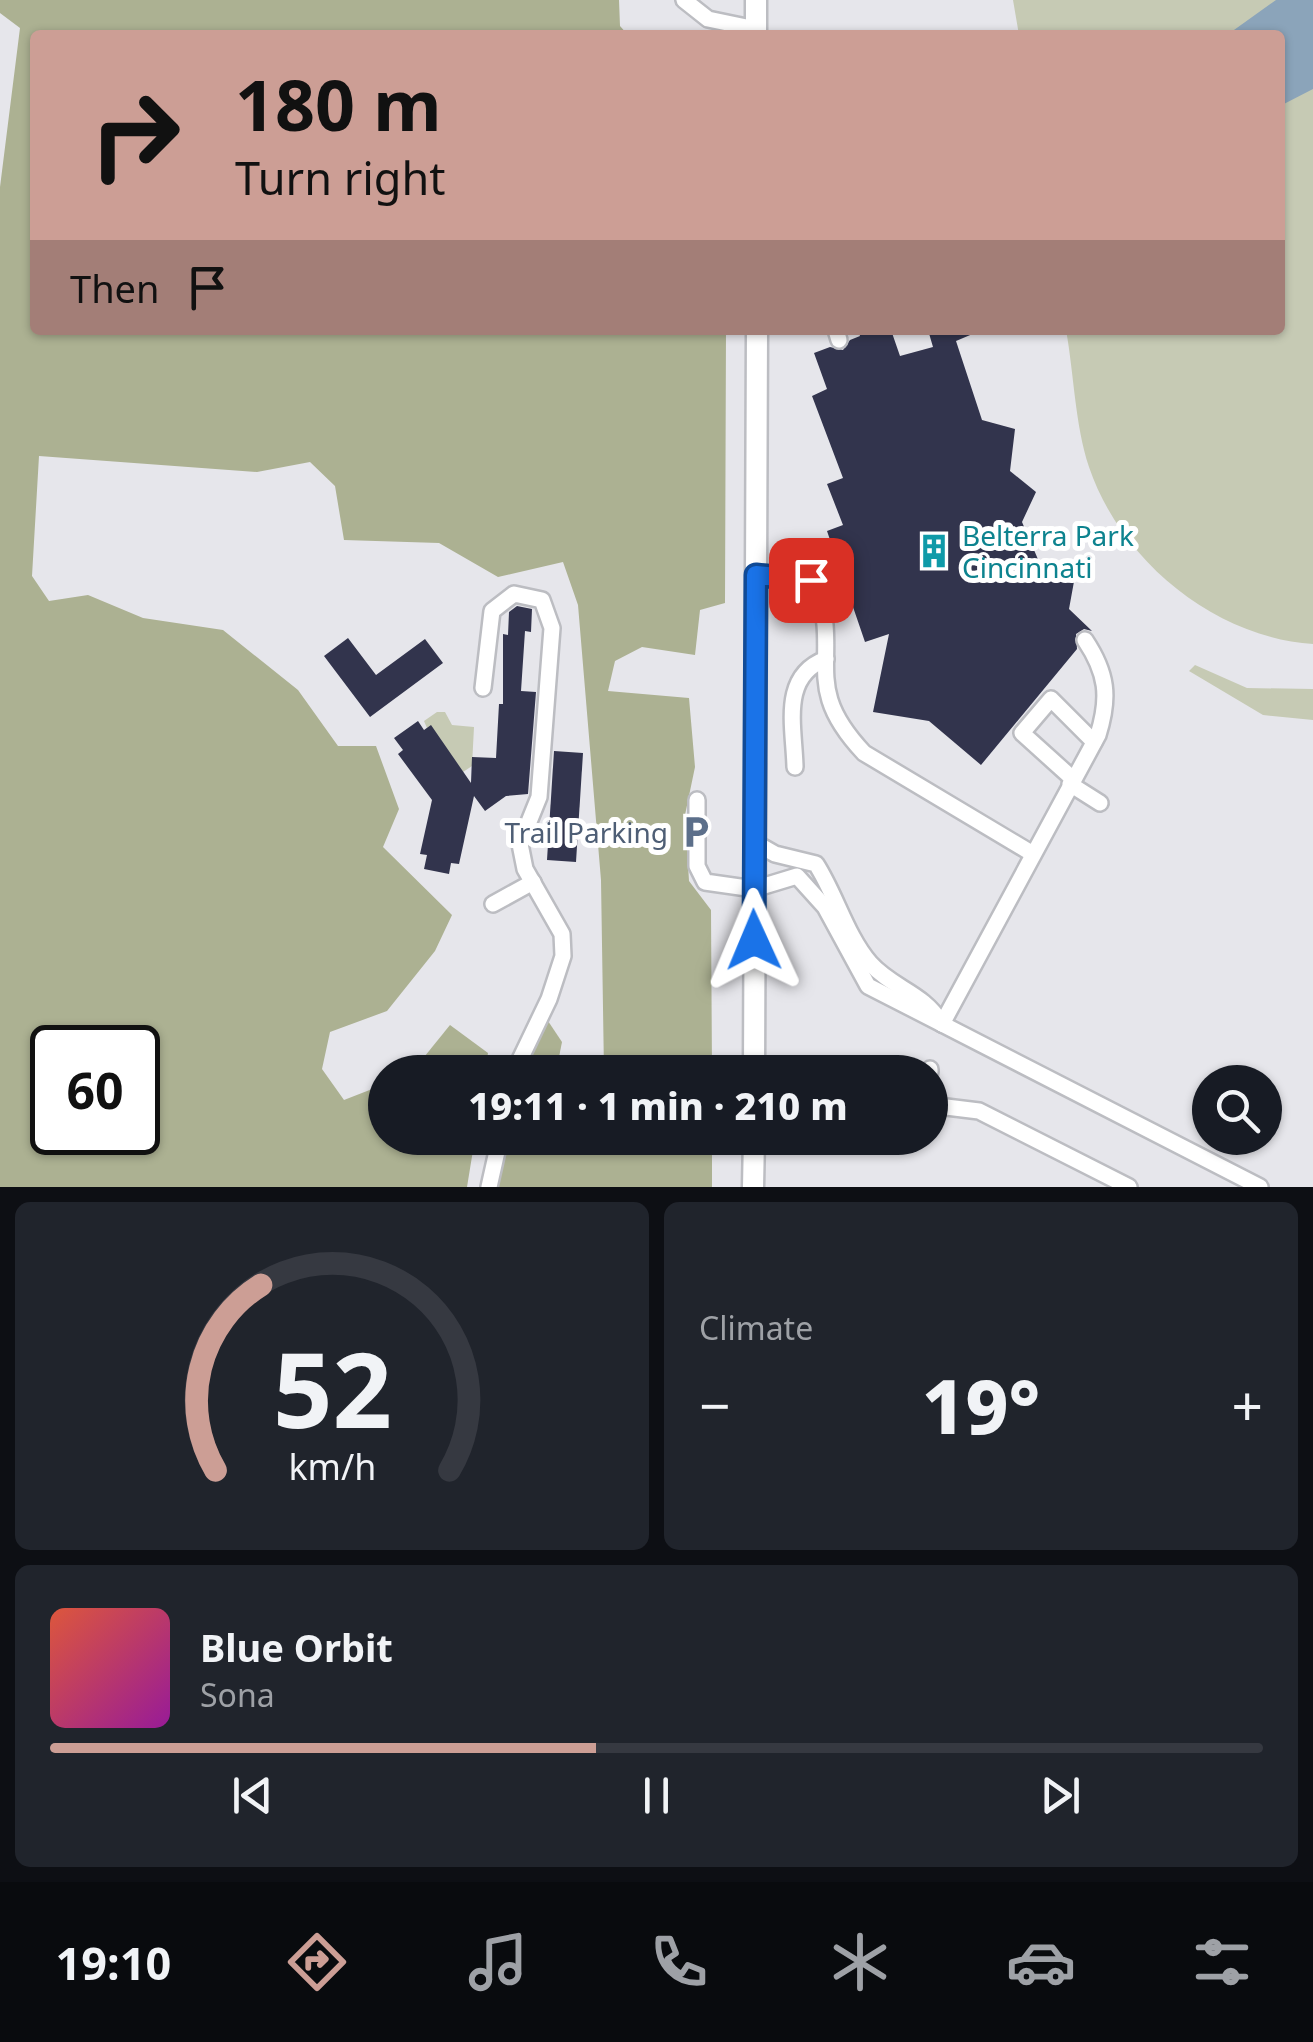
<!DOCTYPE html>
<meta charset="utf-8">
<style>
:root{--surface:#171b24;--page:#20242c;--text:#f1f3f6;--muted:#9ea1a6;--line:#363941;--accent:#cc9e95}
body{margin:0;font-family:"Noto Sans",sans-serif;background:var(--page);color:var(--text);height:100vh;display:flex;flex-direction:column;font-size:38px;white-space:nowrap}
*{box-sizing:border-box;margin:0}
p{font-size:32px;color:var(--muted)}
.icon{flex:none;width:55px;height:55px;fill:none;stroke:currentColor;stroke-width:2;stroke-linecap:round;stroke-linejoin:round}
.map{position:relative;height:1187px;overflow:hidden}
.details{display:flex;flex-direction:column;gap:15px;padding:15px;background:#0d0f14;flex:1}
.details>*{flex:none}
.guide{position:absolute;left:30px;top:30px;width:1255px;height:305px;border-radius:10px;box-shadow:0 2px 8px #0004;background:#cc9e95;color:#111;overflow:hidden}
.fabs{position:absolute;left:1192px;top:1065px;display:grid;gap:20px}
.fabs a{display:grid;place-items:center;width:90px;height:90px;border-radius:50%;background:var(--surface);box-shadow:0 2px 8px #0004;font-size:50px}
.speed{position:absolute;left:30px;top:1025px;display:flex;gap:20px;font-size:50px;font-weight:700;text-align:center}
.speed>*{display:grid;place-content:center;width:130px;height:130px;border-radius:50%;background:var(--surface);box-shadow:0 2px 8px #0004;line-height:1}
.speed .limit{border:5px solid #111;border-radius:15px;background:#fff;color:#111}
.pin{position:absolute;display:grid;place-items:center;width:85px;height:85px;color:#fff;margin:-42px;border-radius:20px;box-shadow:0 5px 15px #0006}
.me{position:absolute;width:110px;margin:-55px;rotate:359deg;stroke-linejoin:round;filter:drop-shadow(0 0 8px #0008)}
.turn{display:flex;align-items:center;gap:35px;height:210px;padding:0 40px;font-size:45px}
.turn .icon{width:130px;height:130px;stroke-width:2.5}
.turn b{display:block;font-size:70px;line-height:85px}
.then{display:flex;align-items:center;height:95px;padding:0 40px;background:#0003;gap:20px;font-size:38px}
.big{font-size:75px;font-weight:800;line-height:1.1}
.details .widget{flex:1;display:flex;flex-direction:column;justify-content:center;gap:15px;min-width:0;padding:0 35px;border-radius:15px;background:var(--page)}
.details .dial{align-items:center;gap:0}
.dial svg{height:260px;overflow:visible;fill:none;stroke:var(--line);stroke-width:7;stroke-linecap:round;text-anchor:middle}
.dial text{fill:var(--text);stroke:none}
.song{display:flex;align-items:center;gap:30px}
.cover{width:120px;height:120px;border-radius:15px;background:linear-gradient(135deg,hsl(10 70% 55%),hsl(300 70% 35%))}
.played{height:10px;border-radius:5px;background:linear-gradient(90deg,var(--accent) 45%,var(--line) 45%)}
.keys{display:flex;justify-content:space-around;direction:ltr}
.heat{display:flex;justify-content:space-between;align-items:center;font-size:55px;direction:ltr}
.details .tiles{flex:1;display:grid;gap:15px;grid-template-columns:1fr 1fr}
.widget:last-child{grid-column:span 2}
.trip{position:absolute;left:368px;top:1055px;width:580px;height:100px;border-radius:50px;background:var(--surface);box-shadow:0 2px 8px #0004;font-weight:800;line-height:100px;text-align:center}
.dock{display:flex;height:160px;justify-content:space-around;align-items:center;background:#090b0e;color:var(--muted)}
.dock .icon{width:70px;height:70px}
.dock .on{color:var(--accent)}
.dock b{font-size:45px;color:var(--text)}
.map>svg:first-child{display:block}
.green{fill:#c6cab4}
.forest{fill:#acb192;fill-rule:evenodd}
.water{fill:#8ba4ba}
.building{fill:#32344d}
.lines{fill:none;stroke-linecap:round;stroke-linejoin:round}
.minor-casing{stroke:#bcbdc2;stroke-width:20}
.major-casing{stroke:#bcbdc2;stroke-width:25}
.minor{stroke:#fff;stroke-width:15}
.major{stroke:#fff;stroke-width:20}
.route-casing{stroke:#114b97;stroke-width:25}
.route{stroke:#1a73e8;stroke-width:18}
.labels{text-anchor:middle;dominant-baseline:central;stroke-width:10;stroke-linejoin:round;paint-order:stroke}
.culture-label{font-size:28px;fill:#0d838f;stroke:#fff;text-anchor:start}
.service-label{font-size:28px;fill:#4e5e75;stroke:#fff;text-anchor:end}
</style>
<div class="map">
<svg width="1313" height="1187" viewBox="0 0 1313 1187">
<rect width="100%" height="100%" fill="#e6e6eb"/>
<!-- green -->
<g class="green">
<path d="M1013,0H1313V644C1214,637 1121,561 1089,467C1075,425 1074,374 1066,330H1280V35H1019Z"/>
<polygon points="1195,665 1247,688 1313,689 1313,720 1263,715 1189,671"/>
<polygon points="437,712 445,712 452,725 474,727 472,766 463,772 431,726 427,728 424,721"/>
</g>
<!-- forest -->
<g class="forest">
<path d="M0,0H619L620,26L628,35H35V330H726L725,603L700,610L695,655L642,647L615,661L608,691L689,698L695,767L685,815L689,881L711,910L712,1072H604L601,880L578,605L563,562L498,577L439,543L344,540L335,486L310,462L257,472L39,456L32,576L49,601L88,595L143,618L223,630L298,690L338,746H376L399,809L383,847L452,915L435,951L387,1011L330,1032L322,1069L344,1100L385,1084V1138H475L467,1187H0V187L20,28L0,13ZM52,1048H138V1132H52Z"/>
<polygon points="542,1012 562,1042 556,1072 514,1072"/>
<polygon points="450,1025 488,1053 485,1072 412,1072"/>
<polygon points="500,1138 565,1138 573,1148 584,1138 712,1138 712,1187 489,1187"/>
</g>
<!-- water -->
<polygon class="water" points="1276,0 1313,0 1313,89 1280,106 1280,35 1227,35"/>
<!-- building -->
<g class="building">
<polygon points="858,330 891,330 900,356 933,347 928,330 982,330 956,341 982,420 1015,429 1010,471 1036,492 1022,522 1043,571 1075,576 1069,609 1092,631 1084,629 1076,634 1077,649 981,765 929,721 873,712 889,634 865,642 827,531 843,525 827,484 843,478 812,396 827,389 814,353 830,347 843,350 850,340 860,336"/>
<polygon points="517,606 532,609 531,632 525,631 521,691 536,692 528,794 506,796 485,811 474,796 459,864 451,863 449,874 424,869 427,855 420,854 432,800 398,754 403,750 394,738 418,721 424,730 431,725 471,783 472,757 496,758 499,704 503,704 503,634 508,635 509,612"/>
<polygon points="348,638 376,675 425,639 443,663 370,717 324,656"/>
<polygon points="554,751 583,753 576,862 547,860"/>
</g>
<g class="lines">
<!-- minor casing -->
<g class="minor-casing">
<g id="minor">
<polyline points="684,0 708,19 756,29"/>
<polyline points="836,330 839,340"/>
<path d="M756,575L801,576L818,588C840,662 801,686 864,753L1033,854"/>
<polyline points="483,688 492,611 514,594 542,600 552,628 539,797 520,844 525,869 562,934 563,956 549,999 514,1072"/>
<path d="M795,767C794,726 780,676 826,659"/>
<polyline points="1073,779 1022,733 1051,699 1094,742"/>
<polyline points="1070,784 1100,803"/>
<polyline points="697,800 697,866 705,882 754,889 797,876 825,907 868,986 1260,1187"/>
<path d="M754,842L775,854L816,864C836,895 846,935 870,963C893,989 923,992 942,1024"/>
<polyline points="493,904 533,882"/>
<path d="M942,1024L1098,735C1110,697 1107,673 1085,640"/>
<polyline points="930,1072 930,1069"/>
<polyline points="930,1105 979,1111 1129,1187"/>
<polyline points="489,1187 500,1138"/>
</g>
</g>
<!-- major casing -->
<g class="major-casing">
<g id="major">
<polyline points="756,0 756,35"/>
<polyline points="754,1072 757,330"/>
<polyline points="753,1187 754,1138"/>
</g>
</g>
<!-- minor -->
<use href="#minor" class="minor"/>
<!-- major -->
<use href="#major" class="major"/>
</g>
<g class="lines">
<!-- route casing -->
<g class="route-casing">
<polyline id="route" points="754,940 756,575 811,580"/>
</g>
<!-- route -->
<use href="#route" class="route"/>
</g>
<!-- icons -->
<defs>
<g id="building-bare" transform="scale(2.7)"><path d="M-4-6H4V6H1V3H-1V6H-4ZM-2.5-4.3h1.7v1.8h-1.7ZM.8-4.3h1.7v1.8H.8ZM-2.5-1h1.7V.8h-1.7ZM.8-1h1.7V.8H.8Z" fill="#0f9aa8" stroke="#fff" stroke-width="2.5" paint-order="stroke"/></g>
<g id="parking-bare" transform="scale(2.7)"><path d="M-3.5-5.5H1a3.5 3.5 0 0 1 0 7H-1V5.5H-3.5ZM-1-3.4V-.6H.8a1.4 1.4 0 0 0 0-2.8Z" fill="#5c6f8a" stroke="#fff" stroke-width="2.5" paint-order="stroke"/></g>
</defs>
<g fill-rule="evenodd">
<use href="#building-bare" x="934" y="551"/>
<use href="#parking-bare" x="696" y="832"/>
</g>
<g class="labels">
<!-- culture labels -->
<g class="culture-label">
<text x="962" y="535">Belterra Park<tspan x="962" dy="32">Cincinnati</tspan></text>
</g>
<!-- service labels -->
<g class="service-label">
<text x="668" y="832">Trail Parking</text>
</g>
</g>
</svg>
<div class="fabs">
<a><svg class="icon" aria-label="search" viewBox="0 0 24 24"><circle cx="10" cy="10" r="6"/><path d="M15 15l6 6"/></svg></a>
</div>
<div class="speed"><div class="limit">60</div></div>
<div class="pin" style="left:811px;top:580px;background:#d93025"><svg class="icon" aria-label="arrive" viewBox="0 0 24 24"><path d="M6 21V4h12l-3 4 3 4H6"/></svg></div>
<svg class="me" style="left:754px;top:940px" viewBox="-20 -20 40 40"><path d="M0-17L14 15 0 8-14 15z" fill="#1a73e8" stroke="#fff" stroke-width="4"/></svg>
<div class="trip">19:11 · 1 min · 210 m</div>
<div class="guide">
<div class="turn"><svg class="icon" aria-label="right" viewBox="0 0 24 24"><path d="M7 20v-9h11M14 6l5 5-5 5"/></svg><div><b>180 m</b>Turn right</div></div>
<div class="then">Then<svg class="icon" aria-label="arrive" viewBox="0 0 24 24"><path d="M6 21V4h12l-3 4 3 4H6"/></svg></div>
</div>
</div>
<section class="details">
<div class="tiles">
<div class="widget dial"><svg viewBox="0 0 100 80">
<path d="M14 69A42 42 0 1 1 86 69"/>
<path d="M14 69A42 42 0 0 1 28 12" stroke="#cc9e95"/>
<text x="50" y="56" font-size="32" font-weight="700">52</text>
<text x="50" y="72" font-size="11">km/h</text>
</svg></div>
<div class="widget"><p>Climate</p>
<div class="heat"><a>−</a><b class="big">19°</b><a>+</a></div>
</div>
<div class="widget">
<div class="song"><i class="cover"></i><div><b>Blue Orbit</b><p>Sona</p></div></div>
<div class="played"></div>
<div class="keys"><svg class="icon" aria-label="previous" viewBox="0 0 24 24"><path d="M18 5L8 12l10 7zM5 5v14"/></svg><svg class="icon" aria-label="pause" viewBox="0 0 24 24"><path d="M8 5v14M16 5v14"/></svg><svg class="icon" aria-label="next" viewBox="0 0 24 24"><path d="M6 5l10 7-10 7zM19 5v14"/></svg></div>
</div>
</div>
</section>
<nav class="dock">
<b>19:10</b>
<svg class="icon on" aria-label="directions" viewBox="0 0 24 24"><path d="M12 3l9 9-9 9-9-9zM9 14v-3h6M13 9l2 2-2 2"/></svg>
<svg class="icon" aria-label="music" viewBox="0 0 24 24"><path d="M9 18V5l10-2v13"/><circle cx="6" cy="18" r="3"/><circle cx="16" cy="16" r="3"/></svg>
<svg class="icon" aria-label="phone" viewBox="0 0 24 24"><path d="M5 4h4l2 5-3 2q2 4 5 5l2-3 5 2v4C11 20 4 13 5 4z"/></svg>
<svg class="icon" aria-label="climate" viewBox="0 0 24 24"><path d="M12 3v18M4 7l16 10M4 17L20 7"/></svg>
<svg class="icon" aria-label="car" viewBox="0 0 24 24"><path d="M5 17H2v-5l4-1 3-4h7l3 4 3 1v5h-3M9 17h6M6 11h13"/><circle cx="7" cy="17" r="2"/><circle cx="17" cy="17" r="2"/></svg>
<svg class="icon" aria-label="filters" viewBox="0 0 24 24"><path d="M4 7h16M4 17h16"/><circle cx="9" cy="7" r="2"/><circle cx="15" cy="17" r="2"/></svg>
</nav>
